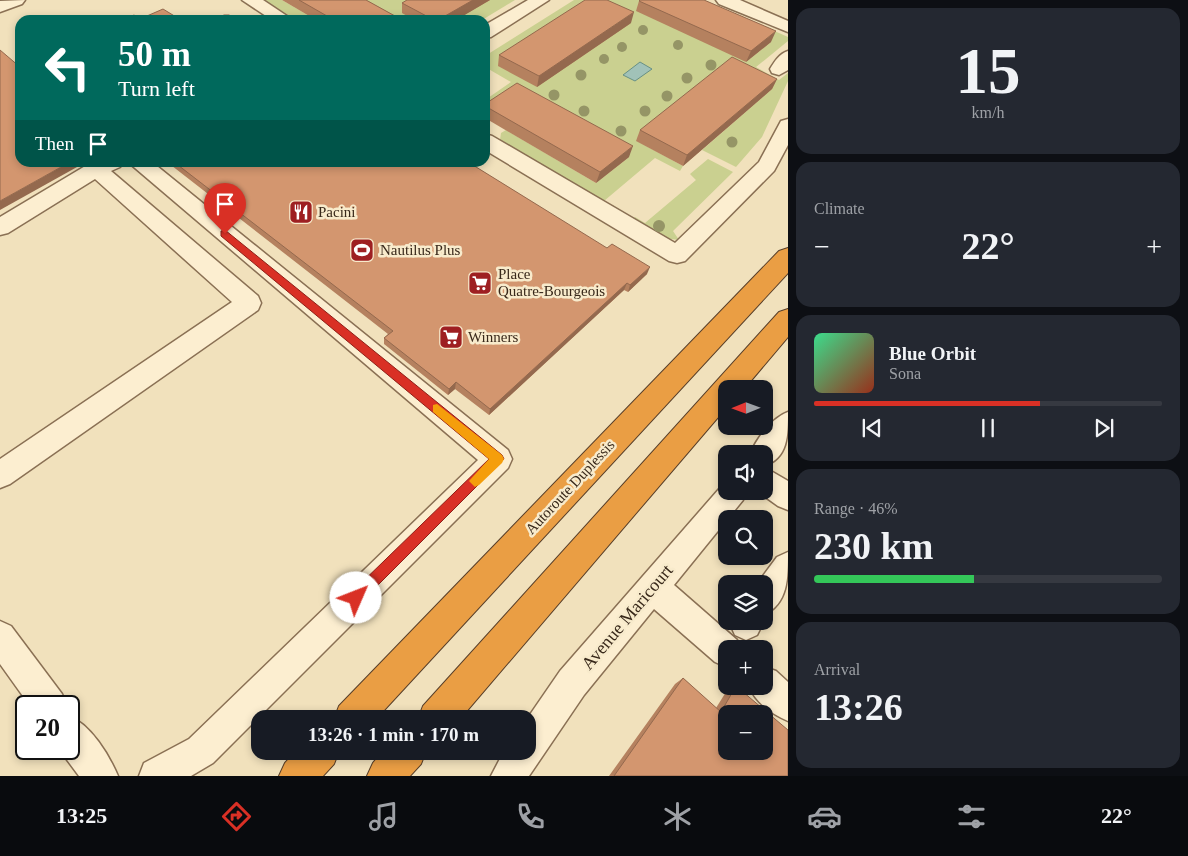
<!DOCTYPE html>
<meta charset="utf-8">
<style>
:root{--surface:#171b24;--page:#242831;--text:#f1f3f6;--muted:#9ea1a6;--line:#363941;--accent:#d93025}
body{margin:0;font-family:"Times New Roman",serif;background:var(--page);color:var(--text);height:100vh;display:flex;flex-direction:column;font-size:19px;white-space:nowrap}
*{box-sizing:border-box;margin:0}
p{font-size:16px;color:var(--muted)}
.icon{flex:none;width:28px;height:28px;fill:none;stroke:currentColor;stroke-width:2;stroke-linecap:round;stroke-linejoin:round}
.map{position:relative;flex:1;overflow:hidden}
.panel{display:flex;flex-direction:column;gap:8px;padding:8px;background:#0d0f14;width:400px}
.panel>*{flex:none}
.banner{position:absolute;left:15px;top:15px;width:475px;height:152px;border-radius:15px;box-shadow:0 2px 8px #0003;background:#00695c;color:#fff;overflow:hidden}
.needle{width:32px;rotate:269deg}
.fabs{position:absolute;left:718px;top:380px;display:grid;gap:10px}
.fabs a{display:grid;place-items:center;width:55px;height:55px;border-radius:10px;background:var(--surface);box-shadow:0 2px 8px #0003;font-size:25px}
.speed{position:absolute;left:15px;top:695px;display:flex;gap:10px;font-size:25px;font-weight:700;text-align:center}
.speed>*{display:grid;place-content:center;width:65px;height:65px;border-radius:50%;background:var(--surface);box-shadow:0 2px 8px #0003;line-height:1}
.speed .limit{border:2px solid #111;border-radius:8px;background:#fff;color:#111}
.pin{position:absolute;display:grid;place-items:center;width:42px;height:42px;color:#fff;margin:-51px -21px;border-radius:50% 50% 50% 0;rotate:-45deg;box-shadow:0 0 5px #0007}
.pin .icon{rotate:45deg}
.me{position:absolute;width:55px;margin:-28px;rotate:46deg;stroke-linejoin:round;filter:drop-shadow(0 0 4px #0008)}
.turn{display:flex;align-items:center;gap:18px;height:105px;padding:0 20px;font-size:22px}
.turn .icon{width:65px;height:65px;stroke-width:2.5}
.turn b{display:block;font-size:35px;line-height:42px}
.then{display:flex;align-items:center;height:48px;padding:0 20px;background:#0003;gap:10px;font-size:19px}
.big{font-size:38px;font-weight:600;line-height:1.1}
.panel .card{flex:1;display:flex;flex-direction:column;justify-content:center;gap:8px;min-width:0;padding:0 18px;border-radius:15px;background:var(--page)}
.panel .dial{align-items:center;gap:0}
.dial b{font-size:65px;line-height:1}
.song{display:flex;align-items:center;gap:15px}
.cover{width:60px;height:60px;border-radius:8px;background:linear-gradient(135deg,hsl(150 70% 55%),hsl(10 70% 35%))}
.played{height:5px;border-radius:2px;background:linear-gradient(90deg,var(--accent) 65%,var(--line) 65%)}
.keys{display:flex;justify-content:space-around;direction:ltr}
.heat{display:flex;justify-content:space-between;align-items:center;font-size:28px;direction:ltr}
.charge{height:8px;border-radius:4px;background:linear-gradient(90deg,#34c759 46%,var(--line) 0)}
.trip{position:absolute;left:251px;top:710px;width:285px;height:50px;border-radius:15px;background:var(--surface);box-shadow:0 2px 8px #0003;font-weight:600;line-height:50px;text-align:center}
.tab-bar{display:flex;height:80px;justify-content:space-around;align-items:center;background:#090b0e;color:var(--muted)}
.tab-bar .icon{width:35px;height:35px}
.tab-bar .selected{color:var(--accent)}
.tab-bar b{font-size:22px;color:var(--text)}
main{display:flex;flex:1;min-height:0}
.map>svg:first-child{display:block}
.green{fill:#cad090}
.water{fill:#a1c2b8;stroke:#679085}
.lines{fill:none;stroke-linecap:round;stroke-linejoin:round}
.minor-casing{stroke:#8a7054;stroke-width:3}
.highway-casing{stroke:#573e29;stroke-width:2}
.minor{fill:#fceed0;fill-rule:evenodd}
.highway{fill:#ea9e44;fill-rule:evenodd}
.tree{fill:#959566}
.wall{fill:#b5815f}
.shaded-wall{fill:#94694e}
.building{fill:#d3966f;stroke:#94694e;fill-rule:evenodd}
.route{fill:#d93025;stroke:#8d1f18}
.slow{fill:#f59e0b}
.labels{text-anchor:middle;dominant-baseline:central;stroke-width:5;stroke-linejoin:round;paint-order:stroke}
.poi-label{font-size:15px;fill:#38281a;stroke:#f8ebcc;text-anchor:start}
.street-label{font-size:15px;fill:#38281a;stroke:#f8ebcc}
.near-street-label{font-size:18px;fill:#38281a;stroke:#f8ebcc}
</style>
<main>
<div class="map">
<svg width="788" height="776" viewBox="0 0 788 776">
<rect width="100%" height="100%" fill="#f1e1bc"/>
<!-- green -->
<g class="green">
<polygon points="263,0 282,0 316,20 297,20"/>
<polygon points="347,0 515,0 482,20 383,20"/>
<polygon points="574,0 652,0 746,62 771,42 676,0 704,0 788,37 788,41 756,67 779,80 788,73 788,81 762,137 736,167 702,150 772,89 637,141 683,166 680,171 655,158 604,201 500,140 501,133 506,130 596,183 629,157 485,114 485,100 511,82 485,67 485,56"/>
<polygon points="708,159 733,172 673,231 679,240 664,238 633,219 635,217 645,223 696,180 690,174"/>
</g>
<!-- water -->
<polygon class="water" points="640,62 652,69 635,81 623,75"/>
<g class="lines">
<!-- minor casing -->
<g class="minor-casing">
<g id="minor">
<polygon points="25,0 22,4 0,12 0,1"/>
<polygon points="242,0 263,0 293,20 272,20"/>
<polygon points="528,0 549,0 491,37 485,38 485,25"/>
<polygon points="716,0 740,0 788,21 788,32 719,4"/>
<path d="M788,51V70L779,75L772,73L770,69C775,61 779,54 788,51Z"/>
<polygon points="788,119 788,145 774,171 685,261 677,263 669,261 485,150 485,134 492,136 675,243 759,162 781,121"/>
<polygon points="92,162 123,162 120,167 111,171 258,296 261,303 258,310 10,484 0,488 0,459 232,302 95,179 8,233 0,235 0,217"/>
<polygon points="128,162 152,162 508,450 512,459 508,468 213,763 191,776 139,776 144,763 189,739 478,460"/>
<path d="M788,412C788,436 788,458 764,466V454H750C757,438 772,418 788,412Z"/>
<polygon points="764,467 788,481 788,510 778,506 757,491 764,491"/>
<polygon points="726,481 726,491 747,491 743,500 674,585 737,640 741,649 726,649 726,667 715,662 654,609 584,695 529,776 491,776 504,751 528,751 527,719 560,671"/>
<path d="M788,552C788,579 788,603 764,615V584H757L777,557Z"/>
<polygon points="0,621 11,626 62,694 67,706 30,706 0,664"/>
<polygon points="731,621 764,621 757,635 746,640 735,635 730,624"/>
<path d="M764,667L776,671L788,682V721C772,714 755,702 749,686H764Z"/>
<path d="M69,716C91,725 109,755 118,776H79L59,749H69Z"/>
</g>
</g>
<!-- highway casing -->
<g class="highway-casing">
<g id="highway">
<polygon points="788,248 788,273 376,719 334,719 339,706 779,251"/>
<polygon points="788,309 788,337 744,389 726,389 726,408 460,719 418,719 423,706 779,312"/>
<polygon points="296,751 339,751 334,764 323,776 279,776 285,763"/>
<polygon points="383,751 426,751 421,764 410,776 367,776 373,763"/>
</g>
</g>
<!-- minor -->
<use href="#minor" class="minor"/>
<!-- highway -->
<use href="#highway" class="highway"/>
</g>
<!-- trees -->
<g class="tree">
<circle cx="643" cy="30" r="5"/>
<circle cx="678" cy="45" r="5"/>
<circle cx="622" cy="47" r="5"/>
<circle cx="604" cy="59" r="5"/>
<circle cx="711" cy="65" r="5.5"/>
<circle cx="581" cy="75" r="5.5"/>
<circle cx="687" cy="78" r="5.5"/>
<circle cx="554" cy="95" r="5.5"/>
<circle cx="667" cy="96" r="5.5"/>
<circle cx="584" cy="111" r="5.5"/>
<circle cx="645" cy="111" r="5.5"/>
<circle cx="621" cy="131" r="5.5"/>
<circle cx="732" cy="142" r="5.5"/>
<circle cx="659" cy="226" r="6"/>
</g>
<!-- wall -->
<g class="wall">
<polygon points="282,0 366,0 395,16 395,20 316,20"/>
<polygon points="407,0 490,0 456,20 414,20 402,13 402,3"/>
<polygon points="639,1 771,42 746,62 636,11"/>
<polygon points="631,23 537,87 498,66 499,55"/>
<polygon points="777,79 772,89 683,166 636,141 640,130"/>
<polygon points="485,104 629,157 596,183 485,118"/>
<polygon points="167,162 468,162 647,274 628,292 624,290 489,415 455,389 448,395 384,344 384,338 388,334"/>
<polygon points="683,678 716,708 726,692 736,686 788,776 609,776 675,684"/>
</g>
<!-- shaded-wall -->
<g class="shaded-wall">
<polygon points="473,0 490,0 456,20 438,20"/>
<polygon points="634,12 631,23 537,87 539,76"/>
<polygon points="395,16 395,20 388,20"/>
<polygon points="776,31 771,42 746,62 751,51"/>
<polygon points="777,79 772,89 683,166 687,155"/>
<polygon points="633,146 629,157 596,183 600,172"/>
<polygon points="70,162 86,162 0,210 0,201"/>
<polygon points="650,267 647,274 628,292 630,285"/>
<polygon points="627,283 624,290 489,415 490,409"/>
<polygon points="456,382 455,389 448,395 449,389"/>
</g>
<!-- building -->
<g class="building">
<polygon points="299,0 366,0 395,16 388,20 334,20"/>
<polygon points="407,0 473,0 438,20 434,20 402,3"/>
<polygon points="585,0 607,0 634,12 539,76 499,55"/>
<polygon points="640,0 704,0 776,31 751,51 639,1"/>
<polygon points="163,9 181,20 124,20 134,15 140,19"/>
<polygon points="224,15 229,15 238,20 213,20"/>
<polygon points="0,50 20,67 20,162 70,162 0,201"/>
<polygon points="732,57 777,79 687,155 640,130"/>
<polygon points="517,83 633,146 600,172 485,106 485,104"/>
<polygon points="174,162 468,162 607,248 612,244 650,267 630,285 627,283 490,409 456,382 449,389 384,338 393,331"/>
<path d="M683,678L721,712L736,686L788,730V776H614ZM726,714H764V751H726Z"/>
</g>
<!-- route -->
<polygon class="route" points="225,230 502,455 504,459 361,602 356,604 351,602 349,598 351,593 489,459 221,236 221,231"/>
<!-- slow -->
<polygon class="slow" points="437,404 502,455 504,459 502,463 479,485 475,487 469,481 489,459 433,412 433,405"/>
<!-- icons -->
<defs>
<g id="restaurant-square" transform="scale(1.25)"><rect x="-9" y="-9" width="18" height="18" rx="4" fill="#9e1f22" stroke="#f8ebcc"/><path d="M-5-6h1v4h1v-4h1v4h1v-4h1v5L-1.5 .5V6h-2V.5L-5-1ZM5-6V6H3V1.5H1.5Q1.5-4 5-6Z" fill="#fff"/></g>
<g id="stadium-square" transform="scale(1.25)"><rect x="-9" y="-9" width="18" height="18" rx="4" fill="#9e1f22" stroke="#f8ebcc"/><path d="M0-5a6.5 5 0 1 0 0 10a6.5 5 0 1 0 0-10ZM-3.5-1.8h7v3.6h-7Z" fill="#fff"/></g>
<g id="supermarket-square" transform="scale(1.25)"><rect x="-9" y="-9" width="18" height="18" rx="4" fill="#9e1f22" stroke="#f8ebcc"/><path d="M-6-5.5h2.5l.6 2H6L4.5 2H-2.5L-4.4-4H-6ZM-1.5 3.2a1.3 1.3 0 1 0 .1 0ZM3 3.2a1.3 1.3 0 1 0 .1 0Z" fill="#fff"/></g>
</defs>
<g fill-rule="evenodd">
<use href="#restaurant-square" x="301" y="212"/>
<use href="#stadium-square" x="362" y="250"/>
<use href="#supermarket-square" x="480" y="283"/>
<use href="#supermarket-square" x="451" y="337"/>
</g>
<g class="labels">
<!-- poi labels -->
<g class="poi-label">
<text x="318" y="212">Pacini</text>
<text x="380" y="250">Nautilus Plus</text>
<text x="498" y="274">Place<tspan x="498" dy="17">Quatre-Bourgeois</tspan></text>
<text x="468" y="337">Winners</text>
</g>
<!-- street labels -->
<g class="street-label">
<text transform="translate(570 487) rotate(-47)">Autoroute Duplessis</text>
</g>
<!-- near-street labels -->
<g class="near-street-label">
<text transform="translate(627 617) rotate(-50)">Avenue Maricourt</text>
</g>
</g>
</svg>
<div class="fabs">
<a><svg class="needle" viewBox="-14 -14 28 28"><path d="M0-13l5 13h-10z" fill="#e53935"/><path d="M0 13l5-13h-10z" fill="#9ea1a6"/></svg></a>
<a><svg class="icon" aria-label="sound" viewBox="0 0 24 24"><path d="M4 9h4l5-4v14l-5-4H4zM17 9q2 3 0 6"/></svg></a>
<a><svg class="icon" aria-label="search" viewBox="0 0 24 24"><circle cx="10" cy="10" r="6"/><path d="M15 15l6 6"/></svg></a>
<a><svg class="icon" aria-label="layers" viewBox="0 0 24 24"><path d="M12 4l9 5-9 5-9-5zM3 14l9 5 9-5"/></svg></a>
<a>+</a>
<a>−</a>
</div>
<div class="speed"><div class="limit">20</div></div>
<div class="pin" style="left:225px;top:234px;background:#d93025"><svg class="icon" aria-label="arrive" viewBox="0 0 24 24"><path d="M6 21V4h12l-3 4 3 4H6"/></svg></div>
<svg class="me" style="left:356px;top:598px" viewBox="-20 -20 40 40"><circle r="19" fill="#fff"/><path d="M0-13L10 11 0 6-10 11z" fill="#d93025"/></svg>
<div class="trip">13:26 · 1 min · 170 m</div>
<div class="banner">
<div class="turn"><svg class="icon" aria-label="left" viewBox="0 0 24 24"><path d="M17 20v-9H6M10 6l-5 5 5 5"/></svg><div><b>50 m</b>Turn left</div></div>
<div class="then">Then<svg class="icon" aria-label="arrive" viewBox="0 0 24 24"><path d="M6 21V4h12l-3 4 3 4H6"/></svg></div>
</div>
</div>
<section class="panel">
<div class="card dial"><b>15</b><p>km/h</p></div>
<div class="card"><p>Climate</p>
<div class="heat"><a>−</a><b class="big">22°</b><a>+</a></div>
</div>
<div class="card">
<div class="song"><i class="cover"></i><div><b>Blue Orbit</b><p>Sona</p></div></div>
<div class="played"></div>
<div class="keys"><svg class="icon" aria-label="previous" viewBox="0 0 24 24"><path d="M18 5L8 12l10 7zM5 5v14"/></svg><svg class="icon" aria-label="pause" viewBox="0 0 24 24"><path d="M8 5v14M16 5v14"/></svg><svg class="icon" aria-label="next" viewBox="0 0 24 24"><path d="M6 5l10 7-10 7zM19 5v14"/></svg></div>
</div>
<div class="card"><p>Range · 46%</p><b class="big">230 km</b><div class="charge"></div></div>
<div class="card"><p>Arrival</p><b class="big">13:26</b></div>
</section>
</main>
<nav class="tab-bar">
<b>13:25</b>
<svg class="icon selected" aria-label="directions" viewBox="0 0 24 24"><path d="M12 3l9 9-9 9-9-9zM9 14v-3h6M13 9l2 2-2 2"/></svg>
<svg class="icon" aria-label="music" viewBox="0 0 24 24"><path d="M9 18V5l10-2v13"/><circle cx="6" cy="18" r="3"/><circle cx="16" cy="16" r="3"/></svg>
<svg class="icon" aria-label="phone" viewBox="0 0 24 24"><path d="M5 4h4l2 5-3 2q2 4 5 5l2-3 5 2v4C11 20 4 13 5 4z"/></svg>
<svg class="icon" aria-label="climate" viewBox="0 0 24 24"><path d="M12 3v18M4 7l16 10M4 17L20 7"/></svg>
<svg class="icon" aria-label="car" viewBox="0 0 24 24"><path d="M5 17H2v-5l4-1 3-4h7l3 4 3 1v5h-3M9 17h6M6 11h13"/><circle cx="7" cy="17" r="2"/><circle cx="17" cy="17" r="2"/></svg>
<svg class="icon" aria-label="filters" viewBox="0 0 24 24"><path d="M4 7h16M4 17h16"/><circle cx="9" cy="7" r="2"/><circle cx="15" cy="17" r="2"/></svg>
<b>22°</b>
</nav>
